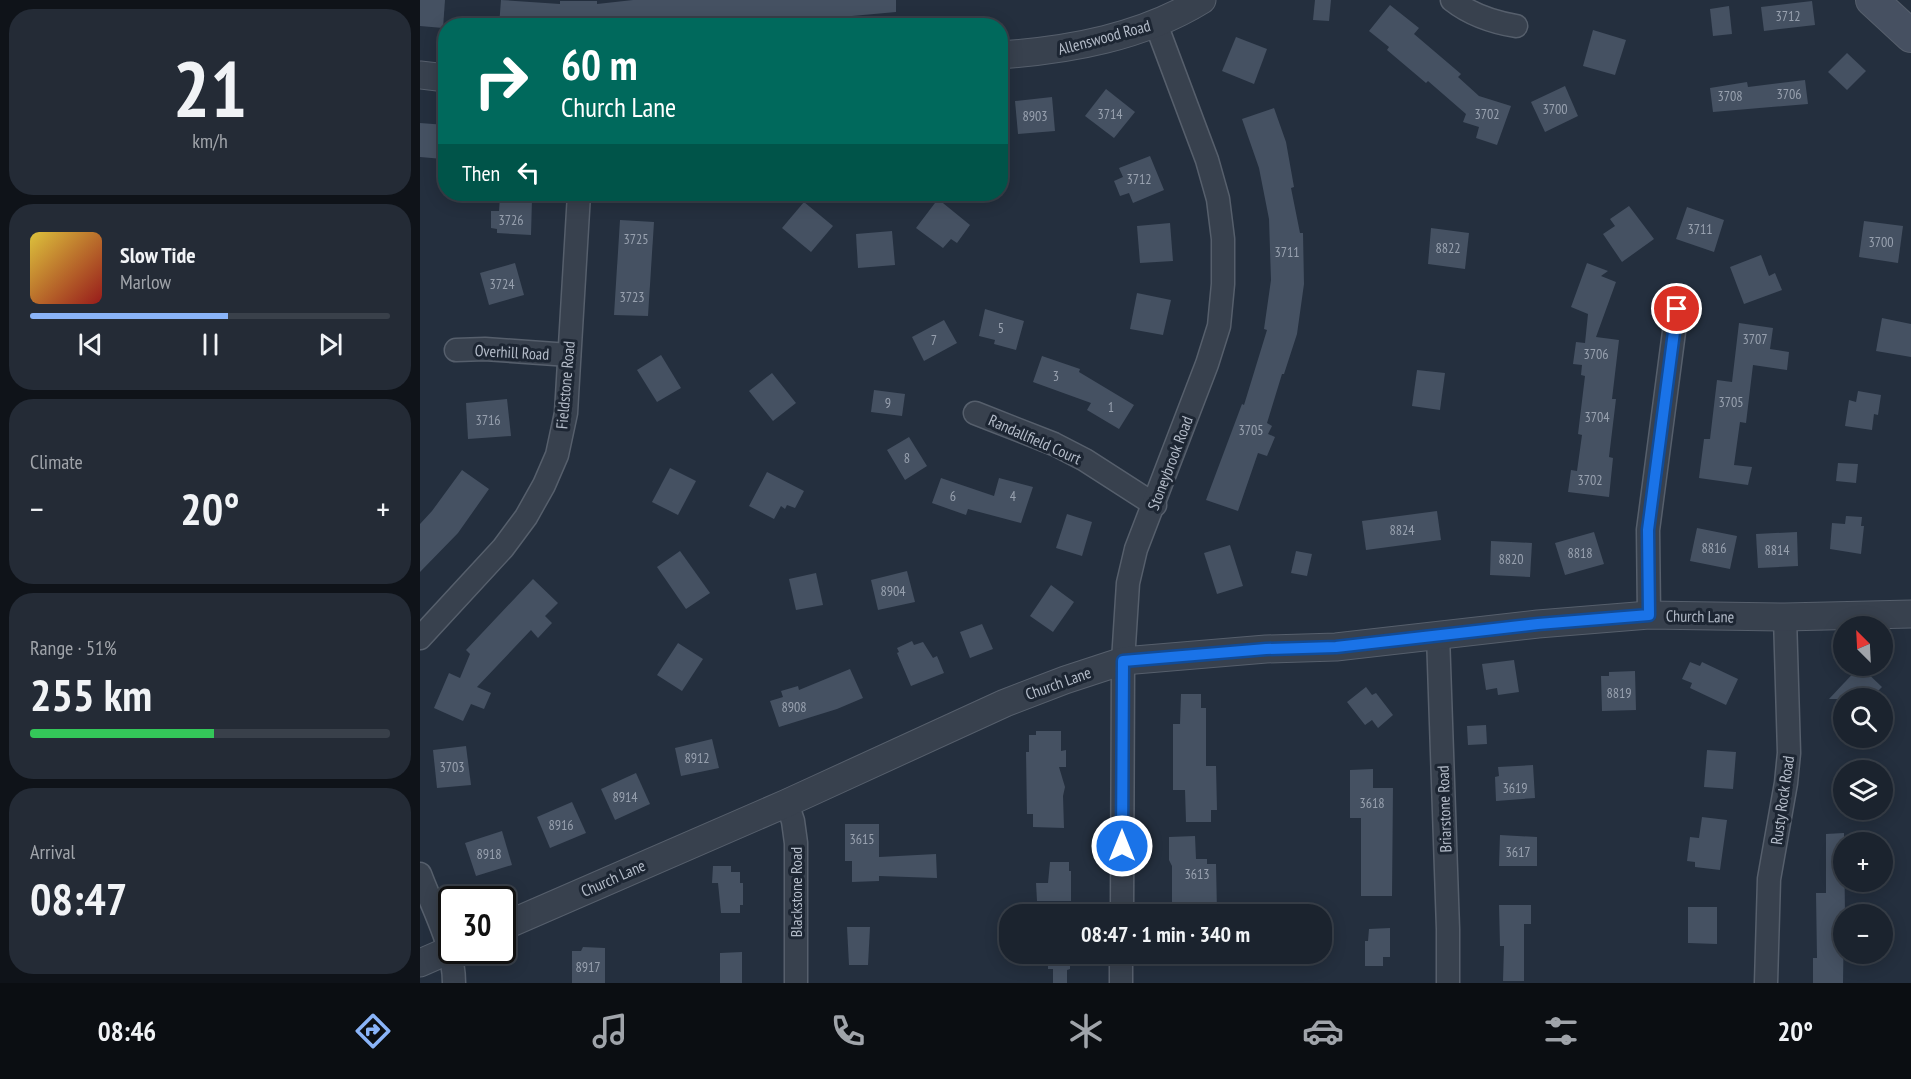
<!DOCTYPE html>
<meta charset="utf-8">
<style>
:root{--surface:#1b232e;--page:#242b36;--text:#f1f3f6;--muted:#a0a4aa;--line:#39404a;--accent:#8ab4f8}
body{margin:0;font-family:"PT Sans Narrow",sans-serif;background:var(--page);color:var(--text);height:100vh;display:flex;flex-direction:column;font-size:22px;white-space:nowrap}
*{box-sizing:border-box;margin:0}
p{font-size:20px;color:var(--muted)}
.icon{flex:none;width:33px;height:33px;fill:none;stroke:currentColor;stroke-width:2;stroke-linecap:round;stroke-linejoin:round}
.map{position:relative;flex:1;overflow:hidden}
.panel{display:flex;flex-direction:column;gap:9px;padding:9px;background:#0f1319;width:420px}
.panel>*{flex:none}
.top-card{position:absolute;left:18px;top:18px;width:570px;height:183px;border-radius:24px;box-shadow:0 3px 15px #0003,0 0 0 2px var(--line);background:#00695c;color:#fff;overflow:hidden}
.needle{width:39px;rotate:336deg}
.buttons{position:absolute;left:1413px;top:616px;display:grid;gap:12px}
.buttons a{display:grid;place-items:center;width:60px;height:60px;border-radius:50%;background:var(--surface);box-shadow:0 3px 15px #0003,0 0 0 2px var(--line);font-size:30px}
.speed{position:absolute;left:18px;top:886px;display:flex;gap:12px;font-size:30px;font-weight:700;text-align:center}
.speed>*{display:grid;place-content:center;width:78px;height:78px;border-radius:50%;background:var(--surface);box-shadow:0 3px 15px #0003,0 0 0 2px var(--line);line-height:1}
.speed .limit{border:3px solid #111;border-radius:9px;background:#fff;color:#111}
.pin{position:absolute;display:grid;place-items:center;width:51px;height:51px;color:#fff;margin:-26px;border:3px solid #fff;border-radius:50%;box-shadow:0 2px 6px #0007}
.me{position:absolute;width:66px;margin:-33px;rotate:0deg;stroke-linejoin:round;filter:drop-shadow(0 0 4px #0008)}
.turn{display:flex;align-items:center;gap:21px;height:126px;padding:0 24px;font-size:27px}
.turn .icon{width:78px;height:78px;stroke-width:2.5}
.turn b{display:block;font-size:42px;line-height:51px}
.then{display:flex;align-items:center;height:57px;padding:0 24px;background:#0003;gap:12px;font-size:22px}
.big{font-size:45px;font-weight:800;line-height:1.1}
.panel .tile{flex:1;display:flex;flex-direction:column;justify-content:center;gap:9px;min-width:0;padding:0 21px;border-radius:24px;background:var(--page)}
.panel .dial{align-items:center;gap:0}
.dial b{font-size:78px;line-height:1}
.song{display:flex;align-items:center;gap:18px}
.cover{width:72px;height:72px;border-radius:9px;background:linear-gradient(135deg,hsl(50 70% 55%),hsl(0 70% 35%))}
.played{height:6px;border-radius:3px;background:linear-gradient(90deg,var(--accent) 55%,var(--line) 55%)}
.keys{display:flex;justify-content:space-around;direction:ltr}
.heat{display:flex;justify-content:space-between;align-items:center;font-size:33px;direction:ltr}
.charge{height:9px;border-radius:4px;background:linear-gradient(90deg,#34c759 51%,var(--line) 0)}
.trip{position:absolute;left:579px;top:904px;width:333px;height:60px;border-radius:24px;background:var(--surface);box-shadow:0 3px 15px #0003,0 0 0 2px var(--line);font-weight:800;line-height:60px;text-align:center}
.tab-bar{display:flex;height:96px;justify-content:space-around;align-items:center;background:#0b0e12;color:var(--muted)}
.tab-bar .icon{width:42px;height:42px}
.tab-bar .active{color:var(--accent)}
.tab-bar b{font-size:27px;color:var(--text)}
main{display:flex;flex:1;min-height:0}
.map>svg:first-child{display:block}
.building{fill:#455162}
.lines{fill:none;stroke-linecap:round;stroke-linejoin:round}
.minor-casing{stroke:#565f6c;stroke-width:25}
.tertiary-casing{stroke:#565f6c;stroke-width:29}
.secondary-casing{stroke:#565f6c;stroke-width:34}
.minor{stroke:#38414e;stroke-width:22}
.tertiary{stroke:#38414e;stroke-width:27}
.secondary{stroke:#465061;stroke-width:32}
.route-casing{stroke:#114b97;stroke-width:15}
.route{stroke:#1a73e8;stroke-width:10}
.labels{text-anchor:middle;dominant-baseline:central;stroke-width:6;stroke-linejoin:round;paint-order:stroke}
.number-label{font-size:14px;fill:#98a1af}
.street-label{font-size:16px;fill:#b4bcc9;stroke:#1d2633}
</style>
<main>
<section class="panel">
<div class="tile dial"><b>21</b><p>km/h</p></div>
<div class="tile">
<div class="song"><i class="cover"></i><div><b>Slow Tide</b><p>Marlow</p></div></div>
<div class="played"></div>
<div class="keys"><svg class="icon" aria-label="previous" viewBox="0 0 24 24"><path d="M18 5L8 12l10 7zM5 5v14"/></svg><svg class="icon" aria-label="pause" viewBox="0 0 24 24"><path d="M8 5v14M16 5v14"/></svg><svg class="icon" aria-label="next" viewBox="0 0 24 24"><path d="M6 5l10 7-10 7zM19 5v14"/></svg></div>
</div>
<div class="tile"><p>Climate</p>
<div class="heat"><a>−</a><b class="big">20°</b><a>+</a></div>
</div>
<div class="tile"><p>Range · 51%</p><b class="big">255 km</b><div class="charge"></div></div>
<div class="tile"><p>Arrival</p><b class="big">08:47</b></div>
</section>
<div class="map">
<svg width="1491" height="983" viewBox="0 0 1491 983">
<rect width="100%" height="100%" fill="#242f3e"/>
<!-- building -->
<g class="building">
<polygon points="0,0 25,0 23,28 0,26"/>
<polygon points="81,0 140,4 140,1 177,1 177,4 213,0 476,0 476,12 355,23 355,25 347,26 79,26"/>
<polygon points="895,0 911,0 909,21 893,20"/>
<polygon points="1392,1 1395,25 1344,31 1341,7"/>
<polygon points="970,5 999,28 994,34 1041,74 1038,77 1059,96 1091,106 1077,145 1056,138 1059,127 1043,122 1046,114 1008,81 1006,83 967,50 969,47 949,31"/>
<polygon points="1309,6 1312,34 1293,36 1290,9"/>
<polygon points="1173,30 1206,40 1195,75 1163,66"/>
<polygon points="816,37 847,49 834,84 802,71"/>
<polygon points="1427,53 1446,71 1427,90 1408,72"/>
<polygon points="1385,80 1388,104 1293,112 1290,88 1327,82 1328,87"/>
<polygon points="1145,86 1158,116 1125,132 1111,102"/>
<polygon points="686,89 715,112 694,138 665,116"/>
<polygon points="632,97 635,131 598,134 595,101"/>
<polygon points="854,108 866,142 874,187 871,188 880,233 883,233 884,284 877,334 864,374 862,374 847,423 852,426 848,434 855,437 847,456 838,453 818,511 786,500 822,404 824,405 847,330 844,329 851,280 849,219 839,168 822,119"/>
<polygon points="0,123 26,125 23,159 0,157"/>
<polygon points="730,156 744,190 713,203 709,193 700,196 694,181 703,177 699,168"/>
<polygon points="80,197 112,199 111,235 77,233 77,229 71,228 71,211 79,211"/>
<polygon points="518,199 550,225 537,243 531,239 523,248 496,228"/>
<polygon points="384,202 413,226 391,252 362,228"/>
<polygon points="1209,206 1234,239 1202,262 1183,234 1195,226 1190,219"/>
<polygon points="1267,207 1304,220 1294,252 1256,239"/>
<polygon points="200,220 234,222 228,316 194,315"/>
<polygon points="1444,221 1483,226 1478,263 1439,257"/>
<polygon points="750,223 753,261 720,263 717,226"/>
<polygon points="1011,228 1049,233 1045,269 1008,264"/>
<polygon points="472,231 475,265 438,268 436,234"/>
<polygon points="1341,255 1349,276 1355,273 1362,290 1324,304 1310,267"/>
<polygon points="95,263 104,295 69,305 60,273"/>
<polygon points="1167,263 1188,271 1181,276 1196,282 1176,337 1199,340 1192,399 1196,399 1189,457 1193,458 1189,497 1148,492 1151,470 1157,471 1162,435 1158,434 1165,376 1161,375 1162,365 1153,364 1156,342 1165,343 1168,314 1151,307"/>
<polygon points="717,293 751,300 743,335 710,329"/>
<polygon points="565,309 604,321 596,350 574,344 575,340 559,336"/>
<polygon points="1462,318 1491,324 1491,357 1456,351"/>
<polygon points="524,320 537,343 504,361 492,337"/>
<polygon points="1319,323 1353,328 1350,349 1369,352 1367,370 1333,365 1326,423 1320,422 1314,465 1332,467 1328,485 1279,478 1284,439 1290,439 1297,380 1312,382"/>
<polygon points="241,355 261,388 237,402 217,370"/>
<polygon points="622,356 660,369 659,372 714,405 699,429 667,410 671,403 613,382"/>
<polygon points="997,370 1025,373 1020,410 992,406"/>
<polygon points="352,373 376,403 353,421 329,391"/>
<polygon points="454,390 485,394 482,416 451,412"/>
<polygon points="1438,391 1461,395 1458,415 1454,414 1452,430 1425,426 1429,400 1436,402"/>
<polygon points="87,399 91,436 48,439 46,403"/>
<polygon points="489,437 507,466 485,480 467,450"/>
<polygon points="1418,463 1438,464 1436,483 1416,481"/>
<polygon points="250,468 276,481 258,515 232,502"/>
<polygon points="42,470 69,489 38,533 0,572 0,524 12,511"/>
<polygon points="347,472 384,491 375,508 367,505 365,509 361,506 354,519 329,506"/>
<polygon points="521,478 574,496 579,478 613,487 601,523 548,509 546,515 512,503"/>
<polygon points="1017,511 1021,540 946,550 942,521"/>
<polygon points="647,514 672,522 662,556 636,548"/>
<polygon points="1426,516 1442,517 1441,526 1444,526 1441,554 1410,549 1412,523 1425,524"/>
<polygon points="1277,528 1317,536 1310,569 1270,561"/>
<polygon points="1174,532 1184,564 1145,575 1135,543"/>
<polygon points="1377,532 1378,566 1338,568 1336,534"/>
<polygon points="1071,541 1112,543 1110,577 1070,575"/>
<polygon points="810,545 823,586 797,594 784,553"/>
<polygon points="260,551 290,593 266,609 237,567"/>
<polygon points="876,551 892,554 887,576 871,573"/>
<polygon points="487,571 495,602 458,610 451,580"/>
<polygon points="396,573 403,605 376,610 369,579"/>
<polygon points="113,579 138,603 125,616 132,623 118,638 111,630 57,687 71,693 64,709 51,704 43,721 14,708 29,673 40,678 50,654 46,650"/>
<polygon points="631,585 654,602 633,632 610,616"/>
<polygon points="562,624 573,649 550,658 540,632"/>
<polygon points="492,641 494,645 503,642 513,658 517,656 524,673 491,686 477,653 479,652 477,648"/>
<polygon points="258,643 283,659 262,691 237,675"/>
<polygon points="1094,660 1099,692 1078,695 1077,688 1066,690 1062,664"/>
<polygon points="1270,662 1280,666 1282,662 1318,679 1306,705 1270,688 1272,683 1262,679"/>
<polygon points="1440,666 1462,687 1450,699 1409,699"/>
<polygon points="430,669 443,698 417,709 359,727 350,701 363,697 361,691 378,686 379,690"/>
<polygon points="1215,671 1216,710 1182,711 1181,676 1189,676 1189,672"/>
<polygon points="946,687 952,695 956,693 973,715 958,728 952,720 945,725 927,702"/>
<polygon points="761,694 781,694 781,708 786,708 786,766 796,766 797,810 791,810 791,822 766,822 765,790 753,790 753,724 760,724"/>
<polygon points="1066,725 1067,744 1048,745 1047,726"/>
<polygon points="616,731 641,731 641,751 646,750 646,767 639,767 645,787 643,796 644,828 613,827 613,814 607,814 606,752 609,752 609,735 616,735"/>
<polygon points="292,739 299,768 261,776 255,748"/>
<polygon points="46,746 51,785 17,788 13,750"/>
<polygon points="1287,750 1316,752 1313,789 1284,787"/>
<polygon points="1113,765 1115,798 1076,801 1075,777 1079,776 1078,767"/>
<polygon points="953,769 953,788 973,788 972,896 941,896 941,818 930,818 930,770"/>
<polygon points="216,773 230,804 195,820 181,789"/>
<polygon points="152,802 166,833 130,848 117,817"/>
<polygon points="1282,817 1307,820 1300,870 1275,867 1275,862 1267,861 1270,837 1279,838"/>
<polygon points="425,824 459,824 459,857 516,854 517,878 459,876 459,881 432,882 432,861 425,861"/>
<polygon points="82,831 92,865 56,876 45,843"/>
<polygon points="1424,833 1425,915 1424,915 1423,983 1393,983 1393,958 1397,958 1396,893 1406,893 1406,834"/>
<polygon points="1080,835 1117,837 1117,866 1079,866"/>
<polygon points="775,836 776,859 787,859 787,864 796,864 797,912 789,912 789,915 758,915 758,907 752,907 752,866 749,860 749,837"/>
<polygon points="630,862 649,862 649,871 651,871 651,901 617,901 616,883 628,883"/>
<polygon points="293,866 311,866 311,872 320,872 320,883 323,883 323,905 320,905 320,913 301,913 298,883 292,883"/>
<polygon points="1079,905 1111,905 1111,924 1104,924 1104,981 1083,981 1084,946 1080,946"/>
<polygon points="1268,907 1297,907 1297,944 1268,943"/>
<polygon points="427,927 450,927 448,965 429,965"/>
<polygon points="970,928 970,957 963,957 963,966 945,966 945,941 948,941 949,929"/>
<polygon points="163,947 185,948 185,983 152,983 152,951 161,951"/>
<polygon points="322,952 322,983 300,983 300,953"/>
<polygon points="628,954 650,954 650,969 647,970 647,983 633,983 633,969 628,969"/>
</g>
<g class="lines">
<!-- minor casing -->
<g class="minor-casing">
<g id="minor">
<path d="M1032,0C1051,15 1072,22 1096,26"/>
<polyline points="36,350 65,349 149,355"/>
<polyline points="555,413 634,444 665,460 735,505"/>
<polyline points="1229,615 1228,530 1257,309"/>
<polyline points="1018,635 1028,929 1028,983"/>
<polyline points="0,638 83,548 106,517 124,485 137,455 146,413 159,194"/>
<polyline points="367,803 373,821 376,843 376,983"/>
<path d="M0,874C13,909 34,946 34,983"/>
<polyline points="702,915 703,661 708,583 716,549 787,364 799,326 803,284 803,239 798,199 787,160 736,24"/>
<polyline points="701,983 701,954"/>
<polyline points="1346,983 1349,879 1366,783 1369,753 1365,617"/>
</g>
</g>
<!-- tertiary casing -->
<g class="tertiary-casing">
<g id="tertiary">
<path d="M580,55C650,50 722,37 782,0"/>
<polyline points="0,75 26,78"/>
<polyline points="82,927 367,803 585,703 645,680 703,661 846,649 916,647 1118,624 1229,615 1365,617 1491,614"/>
<polyline points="0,963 32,949"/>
</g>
</g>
<!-- secondary casing -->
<g class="secondary-casing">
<polyline id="secondary" points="1452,0 1491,36"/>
</g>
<!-- minor -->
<use href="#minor" class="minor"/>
<!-- tertiary -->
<use href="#tertiary" class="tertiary"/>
<!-- secondary -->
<use href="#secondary" class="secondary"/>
</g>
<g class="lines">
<!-- route casing -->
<g class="route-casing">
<polyline id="route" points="702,846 703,661 846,649 916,647 1118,624 1229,615 1228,530 1257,309"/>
</g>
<!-- route -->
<use href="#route" class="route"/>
</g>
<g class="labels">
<!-- number labels -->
<g class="number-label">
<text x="1368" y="16">3712</text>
<text x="1369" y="94">3706</text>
<text x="1310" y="96">3708</text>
<text x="1135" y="109">3700</text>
<text x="690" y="114">3714</text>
<text x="1067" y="114">3702</text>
<text x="615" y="116">8903</text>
<text x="719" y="179">3712</text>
<text x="91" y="220">3726</text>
<text x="1280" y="229">3711</text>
<text x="216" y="239">3725</text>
<text x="1461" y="242">3700</text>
<text x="1028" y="248">8822</text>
<text x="867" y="252">3711</text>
<text x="82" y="284">3724</text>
<text x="212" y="297">3723</text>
<text x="581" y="328">5</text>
<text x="1335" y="339">3707</text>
<text x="514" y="340">7</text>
<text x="1176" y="354">3706</text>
<text x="636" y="376">3</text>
<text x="1311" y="402">3705</text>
<text x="468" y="403">9</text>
<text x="691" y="407">1</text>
<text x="1177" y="417">3704</text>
<text x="68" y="420">3716</text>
<text x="831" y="430">3705</text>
<text x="487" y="458">8</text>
<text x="1170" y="480">3702</text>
<text x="533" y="496">6</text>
<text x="593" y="496">4</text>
<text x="982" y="530">8824</text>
<text x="1294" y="548">8816</text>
<text x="1357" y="550">8814</text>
<text x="1160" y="553">8818</text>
<text x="1091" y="559">8820</text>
<text x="473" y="591">8904</text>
<text x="1199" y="693">8819</text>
<text x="374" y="707">8908</text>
<text x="277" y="758">8912</text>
<text x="32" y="767">3703</text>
<text x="1095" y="788">3619</text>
<text x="205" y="797">8914</text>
<text x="952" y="803">3618</text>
<text x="141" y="825">8916</text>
<text x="442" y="839">3615</text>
<text x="1098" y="852">3617</text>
<text x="69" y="854">8918</text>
<text x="777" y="874">3613</text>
<text x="168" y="967">8917</text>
</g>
<!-- street labels -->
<g class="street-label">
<text transform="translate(684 37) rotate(-15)">Allenswood Road</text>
<text transform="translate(92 352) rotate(3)">Overhill Road</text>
<text transform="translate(145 385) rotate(-85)">Fieldstone Road</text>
<text transform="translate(615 439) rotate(24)">Randallfield Court</text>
<text transform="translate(750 463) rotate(-69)">Stoneybrook Road</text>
<text transform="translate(1280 616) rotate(1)">Church Lane</text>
<text transform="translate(638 683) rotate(-20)">Church Lane</text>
<text transform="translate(1362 800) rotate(-82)">Rusty Rock Road</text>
<text transform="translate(1024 809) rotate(-92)">Briarstone Road</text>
<text transform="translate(193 878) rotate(-24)">Church Lane</text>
<text transform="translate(376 892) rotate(-90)">Blackstone Road</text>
</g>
</g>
</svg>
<div class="buttons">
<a><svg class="needle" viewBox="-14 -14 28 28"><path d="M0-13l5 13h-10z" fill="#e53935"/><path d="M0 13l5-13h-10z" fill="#a0a4aa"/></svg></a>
<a><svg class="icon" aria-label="search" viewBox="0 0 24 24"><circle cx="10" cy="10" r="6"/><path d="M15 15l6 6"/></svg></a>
<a><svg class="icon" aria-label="layers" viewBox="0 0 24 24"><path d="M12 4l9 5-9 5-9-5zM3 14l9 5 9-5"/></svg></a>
<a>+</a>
<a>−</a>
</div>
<div class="speed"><div class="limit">30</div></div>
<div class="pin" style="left:1257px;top:309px;background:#d93025"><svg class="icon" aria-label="arrive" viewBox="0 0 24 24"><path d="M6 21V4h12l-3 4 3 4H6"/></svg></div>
<svg class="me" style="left:702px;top:846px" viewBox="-20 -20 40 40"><circle r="17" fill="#1a73e8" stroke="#fff" stroke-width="3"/><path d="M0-11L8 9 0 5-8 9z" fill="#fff"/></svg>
<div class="trip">08:47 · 1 min · 340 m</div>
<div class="top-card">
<div class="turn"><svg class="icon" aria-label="right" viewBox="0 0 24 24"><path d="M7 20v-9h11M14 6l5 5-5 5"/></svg><div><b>60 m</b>Church Lane</div></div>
<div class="then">Then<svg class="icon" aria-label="left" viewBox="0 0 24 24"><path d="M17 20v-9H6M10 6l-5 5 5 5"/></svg></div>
</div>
</div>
</main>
<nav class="tab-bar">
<b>08:46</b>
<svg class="icon active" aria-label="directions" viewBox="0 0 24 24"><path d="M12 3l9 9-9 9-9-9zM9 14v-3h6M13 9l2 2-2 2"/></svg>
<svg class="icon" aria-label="music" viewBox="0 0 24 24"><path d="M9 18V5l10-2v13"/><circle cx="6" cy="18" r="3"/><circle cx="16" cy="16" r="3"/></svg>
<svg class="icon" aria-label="phone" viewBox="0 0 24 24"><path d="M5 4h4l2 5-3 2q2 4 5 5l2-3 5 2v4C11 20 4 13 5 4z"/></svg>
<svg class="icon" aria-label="climate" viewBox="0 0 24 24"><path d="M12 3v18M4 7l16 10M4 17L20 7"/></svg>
<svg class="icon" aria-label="car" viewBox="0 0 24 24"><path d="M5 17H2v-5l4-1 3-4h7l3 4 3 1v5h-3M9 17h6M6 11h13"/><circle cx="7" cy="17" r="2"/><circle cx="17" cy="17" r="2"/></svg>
<svg class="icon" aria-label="filters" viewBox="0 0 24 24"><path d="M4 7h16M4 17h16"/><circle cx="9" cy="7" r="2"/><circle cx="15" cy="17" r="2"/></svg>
<b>20°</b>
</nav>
